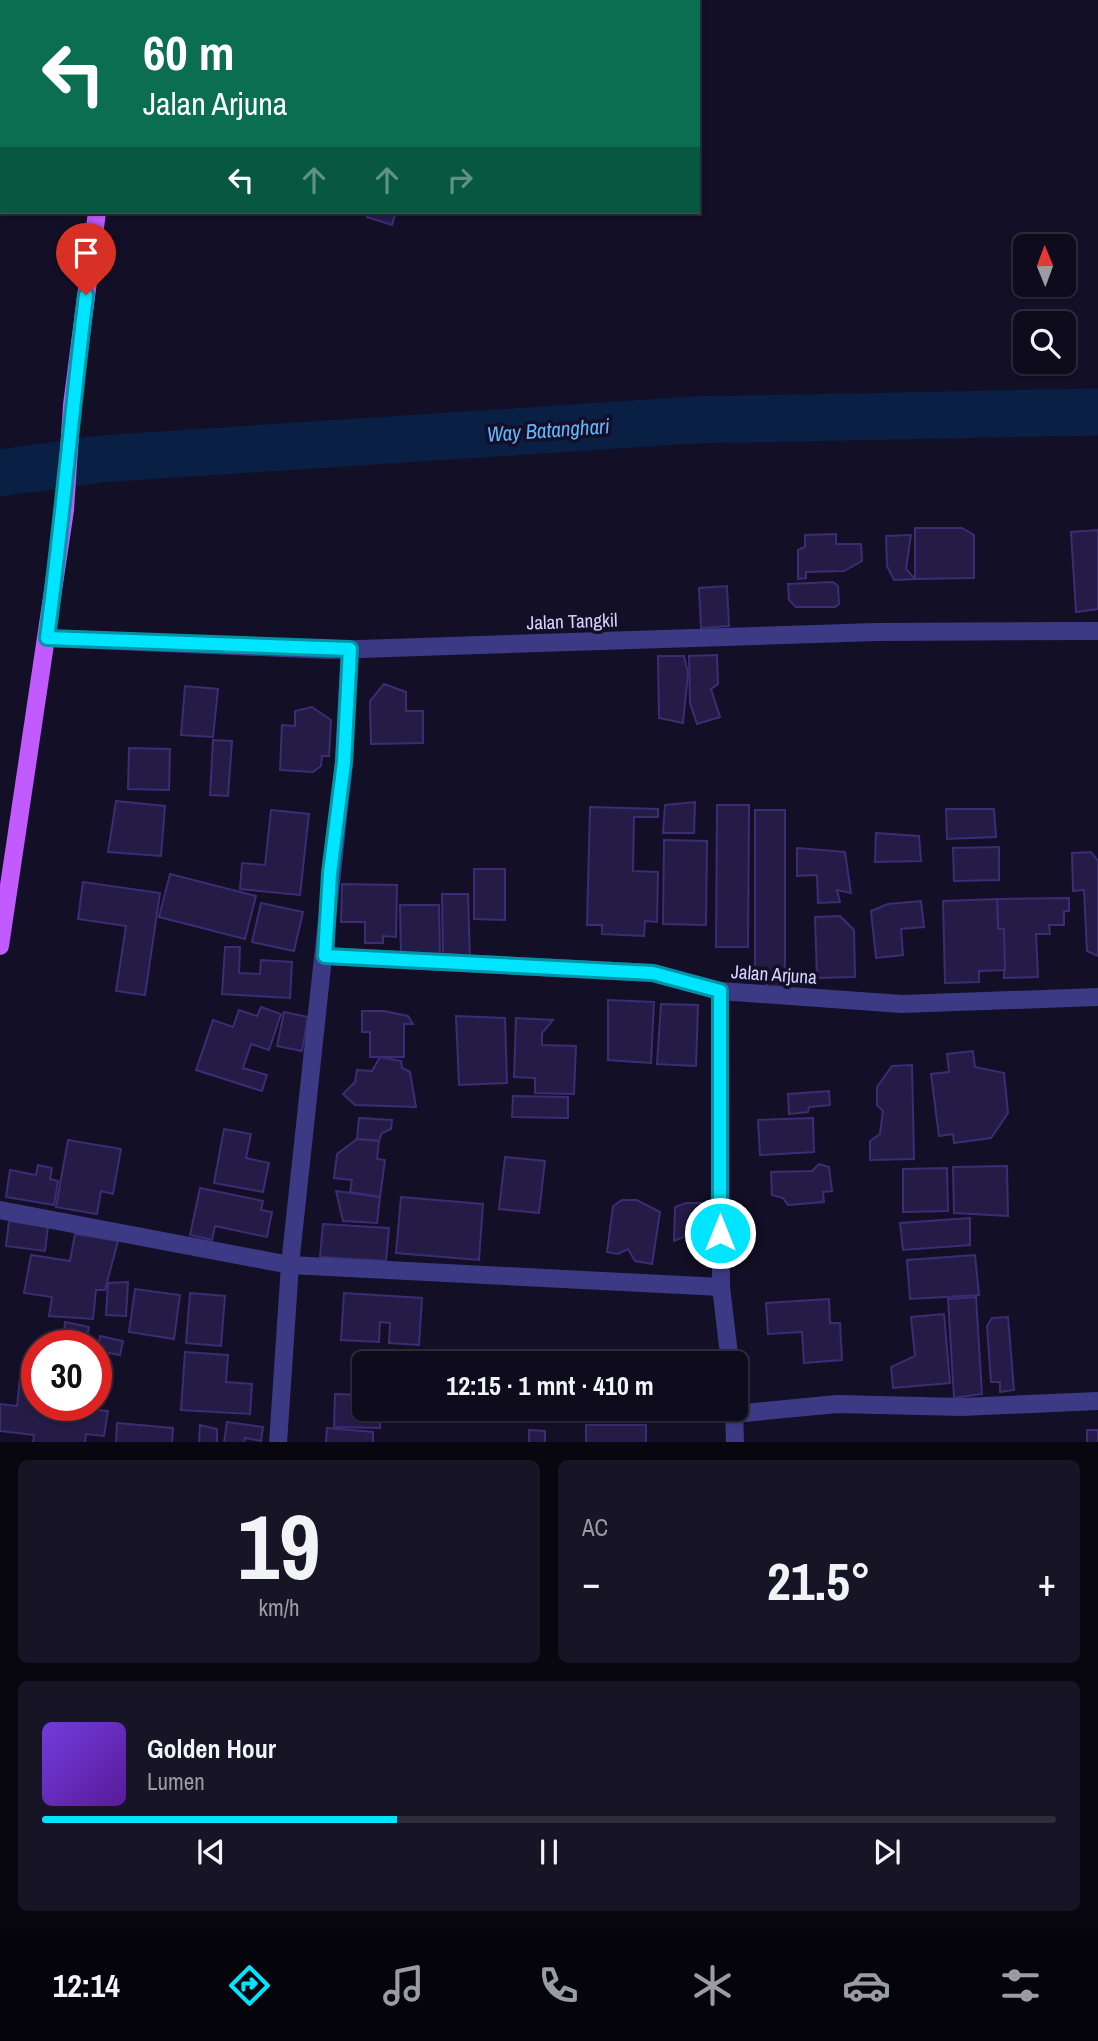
<!DOCTYPE html>
<html lang="id">
<meta charset="utf-8">
<style>
:root{--surface:#0e0b1c;--page:#171425;--text:#f1f3f6;--muted:#9b9ba3;--line:#2e2b3b;--accent:#00e5ff}
body{margin:0;font-family:"Archivo Narrow",sans-serif;background:var(--page);color:var(--text);height:100vh;display:flex;flex-direction:column;font-size:26px;white-space:nowrap}
*{box-sizing:border-box;margin:0}
p{font-size:23px;color:var(--muted)}
.icon{flex:none;width:38px;height:38px;fill:none;stroke:currentColor;stroke-width:2;stroke-linecap:round;stroke-linejoin:round}
.map{position:relative;height:1442px;overflow:hidden}
.panel{display:flex;flex-direction:column;gap:18px;padding:18px;background:#08060f;flex:1}
.panel>*{flex:none}
.banner{position:absolute;left:0px;top:0px;width:700px;height:214px;box-shadow:0 2px 5px #0004,0 0 0 2px var(--line);background:#0b6e4f;color:#fff;overflow:hidden}
.needle{width:46px;rotate:359deg}
.controls{position:absolute;left:1013px;top:234px;display:grid;gap:14px}
.controls a{display:grid;place-items:center;width:63px;height:63px;border-radius:10px;background:var(--surface);box-shadow:0 2px 5px #0004,0 0 0 2px var(--line);font-size:35px}
.speed{position:absolute;left:21px;top:1330px;display:flex;gap:14px;font-size:35px;font-weight:700;text-align:center}
.speed>*{display:grid;place-content:center;width:91px;height:91px;border-radius:50%;background:var(--surface);box-shadow:0 2px 5px #0004,0 0 0 2px var(--line);line-height:1}
.speed .limit{border:10px solid #d22;background:#fff;color:#111}
.pin{position:absolute;display:grid;place-items:center;width:60px;height:60px;color:#fff;margin:-72px -30px;border-radius:50% 50% 50% 0;rotate:-45deg;box-shadow:0 0 7px #0007}
.pin .icon{rotate:45deg}
.me{position:absolute;width:77px;margin:-38px;rotate:0deg;stroke-linejoin:round;filter:drop-shadow(0 0 5px #0008)}
.turn{display:flex;align-items:center;gap:24px;height:147px;padding:0 28px;font-size:32px}
.turn .icon{width:91px;height:91px;stroke-width:2.5}
.turn b{display:block;font-size:49px;line-height:60px}
.lanes{display:flex;align-items:center;height:66px;padding:0 28px;background:#0003;justify-content:center;gap:35px;direction:ltr}
.lanes .off{opacity:.35}
.big{font-size:52px;font-weight:700;line-height:1.1}
.panel .card{flex:1;display:flex;flex-direction:column;justify-content:center;gap:10px;min-width:0;padding:0 24px;border-radius:10px;background:var(--page)}
.panel .dial{align-items:center;gap:0}
.dial b{font-size:91px;line-height:1}
.song{display:flex;align-items:center;gap:21px}
.cover{width:84px;height:84px;border-radius:10px;background:linear-gradient(135deg,hsl(260 70% 55%),hsl(270 70% 35%))}
.played{height:7px;border-radius:4px;background:linear-gradient(90deg,var(--accent) 35%,var(--line) 35%)}
.keys{display:flex;justify-content:space-around;direction:ltr}
.heat{display:flex;justify-content:space-between;align-items:center;font-size:38px;direction:ltr}
.panel .tiles{flex:1;display:grid;gap:18px;grid-template-columns:1fr 1fr}
.card:last-child{grid-column:span 2}
.trip{position:absolute;left:352px;top:1351px;width:396px;height:70px;border-radius:10px;background:var(--surface);box-shadow:0 2px 5px #0004,0 0 0 2px var(--line);font-weight:700;line-height:70px;text-align:center}
.tabs{display:flex;height:112px;justify-content:space-around;align-items:center;background:#06040b;color:var(--muted)}
.tabs .icon{width:49px;height:49px}
.tabs .active{color:var(--accent)}
.tabs b{font-size:32px;color:var(--text)}
.map>svg:first-child{display:block}
.lines{fill:none;stroke-linecap:round;stroke-linejoin:round}
.river{stroke:#0a1f44;stroke-width:47}
.building{fill:#241b47;stroke:#3b2d73;stroke-width:2}
.minor{stroke:#3d3a85;stroke-width:18}
.primary{stroke:#c25bff;stroke-width:18}
.route-casing{stroke:#0095a6;stroke-width:18}
.route{stroke:#00e5ff;stroke-width:12}
.labels{text-anchor:middle;dominant-baseline:central;stroke-width:7;stroke-linejoin:round;paint-order:stroke}
.street-label{font-size:19px;fill:#d9d4ff;stroke:#130f26}
.water-label{font-size:21px;font-style:italic;fill:#62b6ff;stroke:#130f26}
</style>
<div class="map">
<svg width="1098" height="1443" viewBox="0 0 1098 1443">
<rect width="100%" height="100%" fill="#130f26"/>
<g class="lines">
<!-- river -->
<polyline class="river" points="0,473 101,459 693,420 1098,412"/>
</g>
<!-- building -->
<g class="building">
<polygon points="369,212 396,212 392,225 367,217"/>
<polygon points="915,528 962,528 974,535 974,578 915,579"/>
<polygon points="1098,530 1098,609 1076,612 1071,532"/>
<polygon points="836,534 836,544 861,544 862,561 844,571 806,572 806,578 798,579 798,550 805,547 805,535"/>
<polygon points="911,535 906,569 915,579 894,580 887,566 886,536"/>
<polygon points="833,582 838,586 839,604 835,607 796,607 789,600 788,584"/>
<polygon points="727,586 729,626 701,628 699,588"/>
<polygon points="717,655 718,684 711,689 720,717 697,724 690,703 689,656"/>
<polygon points="658,656 684,656 688,673 683,723 659,718"/>
<polygon points="384,684 406,692 406,711 423,711 423,743 371,744 370,701"/>
<polygon points="185,686 218,689 213,737 181,735"/>
<polygon points="312,707 331,720 329,756 322,756 321,766 313,772 280,770 282,725 295,726 295,711"/>
<polygon points="213,740 232,741 228,796 210,795"/>
<polygon points="129,748 170,749 169,790 128,789"/>
<polygon points="116,801 165,806 161,856 108,852"/>
<polygon points="695,802 694,833 663,833 665,805"/>
<polygon points="717,805 749,805 748,947 716,947"/>
<polygon points="590,807 658,809 658,817 634,817 633,871 658,872 657,922 645,921 644,936 602,934 602,925 587,925"/>
<polygon points="946,809 994,809 996,837 947,839"/>
<polygon points="271,810 309,814 300,895 240,889 242,863 265,865"/>
<polygon points="755,810 785,810 785,989 768,989 765,979 755,980"/>
<polygon points="876,833 919,836 921,861 875,862"/>
<polygon points="664,840 707,841 706,925 663,924"/>
<polygon points="999,847 999,880 954,881 953,848"/>
<polygon points="797,848 845,852 851,893 837,890 840,902 818,903 817,875 797,876"/>
<polygon points="1091,852 1098,861 1098,956 1087,951 1084,890 1073,891 1072,853"/>
<polygon points="474,869 505,869 505,920 474,919"/>
<polygon points="170,874 256,896 245,939 159,917"/>
<polygon points="83,882 160,893 145,995 116,991 126,926 78,919"/>
<polygon points="342,884 397,885 396,937 383,936 383,943 365,943 365,922 341,922"/>
<polygon points="442,894 468,894 470,960 443,959"/>
<polygon points="1069,898 1069,911 1064,911 1064,925 1049,925 1050,934 1036,934 1038,977 1004,978 1004,929 998,929 997,899"/>
<polygon points="997,899 998,929 1004,929 1005,970 979,971 979,982 945,983 943,901"/>
<polygon points="921,901 924,927 901,929 903,955 876,958 871,911 888,904"/>
<polygon points="261,903 303,912 294,951 252,942"/>
<polygon points="400,905 439,905 440,955 401,956"/>
<polygon points="840,916 854,930 855,977 817,978 815,917"/>
<polygon points="225,947 240,947 239,973 260,974 261,960 292,962 290,998 222,994"/>
<polygon points="608,1000 654,1002 651,1063 608,1060"/>
<polygon points="661,1004 698,1005 696,1066 657,1064"/>
<polygon points="261,1007 281,1014 269,1050 251,1044 243,1068 267,1075 262,1091 196,1070 213,1020 233,1027 239,1010 257,1016"/>
<polygon points="362,1011 384,1011 408,1016 413,1024 404,1024 404,1057 370,1057 370,1032 362,1032"/>
<polygon points="284,1012 308,1017 302,1051 277,1046"/>
<polygon points="456,1016 505,1018 507,1083 459,1085"/>
<polygon points="516,1018 553,1020 542,1033 542,1045 576,1046 574,1094 535,1093 535,1078 514,1077"/>
<polygon points="973,1051 975,1067 1004,1073 1008,1113 991,1138 954,1143 953,1134 939,1136 931,1074 949,1072 947,1054"/>
<polygon points="380,1057 401,1061 402,1068 410,1072 416,1107 355,1105 343,1094 355,1082 357,1070 372,1071"/>
<polygon points="912,1065 914,1159 870,1160 870,1141 880,1134 883,1111 877,1105 877,1087 892,1066"/>
<polygon points="829,1091 830,1105 809,1107 808,1112 789,1114 788,1094"/>
<polygon points="513,1096 568,1097 568,1118 512,1117"/>
<polygon points="359,1118 392,1120 391,1129 382,1133 379,1141 357,1139"/>
<polygon points="813,1118 814,1152 760,1155 758,1120"/>
<polygon points="224,1129 251,1134 246,1158 269,1163 263,1192 214,1183"/>
<polygon points="357,1139 379,1141 377,1159 385,1160 380,1197 350,1192 352,1180 334,1178 337,1154"/>
<polygon points="68,1140 121,1149 113,1194 101,1191 97,1214 56,1207"/>
<polygon points="505,1157 545,1161 539,1213 499,1209"/>
<polygon points="819,1164 829,1167 832,1191 823,1192 824,1202 788,1205 783,1198 772,1195 771,1172 812,1171"/>
<polygon points="38,1165 52,1168 50,1179 58,1181 54,1205 6,1197 10,1170 36,1175"/>
<polygon points="1007,1166 1008,1216 954,1213 953,1167"/>
<polygon points="947,1168 948,1211 903,1212 903,1169"/>
<polygon points="200,1188 263,1201 261,1210 272,1212 267,1237 215,1226 212,1240 190,1235"/>
<polygon points="336,1191 380,1197 377,1223 343,1221"/>
<polygon points="401,1197 483,1204 479,1260 396,1253"/>
<polygon points="622,1200 637,1200 660,1212 652,1264 635,1261 628,1249 618,1254 607,1252 613,1206"/>
<polygon points="686,1203 707,1203 705,1237 685,1236 674,1241 675,1207"/>
<polygon points="970,1218 970,1245 903,1250 900,1223"/>
<polygon points="9,1221 48,1227 45,1251 6,1246"/>
<polygon points="323,1224 389,1228 386,1261 320,1257"/>
<polygon points="75,1234 118,1241 105,1290 96,1290 93,1319 49,1316 52,1297 24,1293 31,1255 70,1261"/>
<polygon points="975,1255 979,1295 910,1299 907,1260"/>
<polygon points="128,1282 126,1316 106,1315 108,1283"/>
<polygon points="135,1289 180,1295 174,1339 129,1332"/>
<polygon points="190,1293 225,1296 221,1346 186,1343"/>
<polygon points="344,1293 422,1298 419,1345 389,1343 390,1323 380,1322 379,1342 341,1340"/>
<polygon points="976,1297 982,1394 954,1398 948,1299"/>
<polygon points="829,1299 830,1323 840,1323 842,1360 804,1363 802,1332 768,1334 766,1303"/>
<polygon points="944,1314 950,1383 893,1388 891,1367 915,1356 911,1317"/>
<polygon points="1008,1317 1014,1390 1000,1392 1000,1382 991,1382 987,1326 992,1318"/>
<polygon points="65,1322 89,1327 85,1346 40,1346 42,1339 63,1345"/>
<polygon points="100,1336 123,1341 120,1355 97,1351"/>
<polygon points="185,1352 228,1355 226,1382 252,1384 250,1414 181,1410"/>
<polygon points="20,1378 37,1380 37,1405 96,1405 96,1410 108,1411 104,1436 86,1434 85,1443 33,1443 34,1435 0,1431 0,1404 17,1406"/>
<polygon points="335,1394 364,1395 364,1409 380,1409 380,1428 334,1427"/>
<polygon points="227,1422 263,1427 261,1441 245,1438 244,1443 224,1443"/>
<polygon points="117,1423 173,1428 172,1443 116,1443"/>
<polygon points="200,1425 217,1429 217,1443 199,1443"/>
<rect x="586" y="1425" width="60" height="18"/>
<polygon points="327,1428 373,1432 373,1443 326,1443"/>
<polygon points="529,1430 545,1431 545,1443 529,1443"/>
<rect x="1087" y="1430" width="11" height="13"/>
</g>
<g class="lines">
<!-- minor -->
<g class="minor">
<polyline points="47,638 329,650 876,632 1098,631"/>
<polyline points="325,956 653,973 720,991 902,1004 1098,997"/>
<polyline points="720,991 721,1287 730,1363"/>
<polyline points="0,1210 290,1265 721,1287"/>
<polyline points="734,1409 735,1443"/>
<polyline points="734,1414 837,1404 962,1407 1098,1401"/>
<polyline points="278,1443 290,1265 344,762 350,649"/>
</g>
<!-- primary -->
<g class="primary">
<polyline points="124,2 124,0"/>
<polyline points="0,946 65,510 72,405 97,212"/>
</g>
</g>
<g class="lines">
<!-- route casing -->
<g class="route-casing">
<path id="route" d="M86,295C72,409 62,524 47,638L350,649L344,762L330,873L325,956L653,973L720,991V1233"/>
</g>
<!-- route -->
<use href="#route" class="route"/>
</g>
<g class="labels">
<!-- street labels -->
<g class="street-label">
<text transform="translate(572 621) rotate(-2)">Jalan Tangkil</text>
<text transform="translate(774 974) rotate(4)">Jalan Arjuna</text>
</g>
<!-- water labels -->
<g class="water-label">
<text transform="translate(548 430) rotate(-4)">Way Batanghari</text>
</g>
</g>
</svg>
<div class="controls">
<a><svg class="needle" viewBox="-14 -14 28 28"><path d="M0-13l5 13h-10z" fill="#e53935"/><path d="M0 13l5-13h-10z" fill="#9b9ba3"/></svg></a>
<a><svg class="icon" aria-label="search" viewBox="0 0 24 24"><circle cx="10" cy="10" r="6"/><path d="M15 15l6 6"/></svg></a>
</div>
<div class="speed"><div class="limit">30</div></div>
<div class="pin" style="left:86px;top:295px;background:#d93025"><svg class="icon" aria-label="arrive" viewBox="0 0 24 24"><path d="M6 21V4h12l-3 4 3 4H6"/></svg></div>
<svg class="me" style="left:720px;top:1233px" viewBox="-20 -20 40 40"><circle r="17" fill="#00e5ff" stroke="#fff" stroke-width="3"/><path d="M0-11L8 9 0 5-8 9z" fill="#fff"/></svg>
<div class="trip">12:15 · 1 mnt · 410 m</div>
<div class="banner">
<div class="turn"><svg class="icon" aria-label="left" viewBox="0 0 24 24"><path d="M17 20v-9H6M10 6l-5 5 5 5"/></svg><div><b>60 m</b>Jalan Arjuna</div></div>
<div class="lanes"><svg class="icon" aria-label="left" viewBox="0 0 24 24"><path d="M17 20v-9H6M10 6l-5 5 5 5"/></svg><svg class="icon off" aria-label="ahead" viewBox="0 0 24 24"><path d="M12 20V5M6 11l6-6 6 6"/></svg><svg class="icon off" aria-label="ahead" viewBox="0 0 24 24"><path d="M12 20V5M6 11l6-6 6 6"/></svg><svg class="icon off" aria-label="right" viewBox="0 0 24 24"><path d="M7 20v-9h11M14 6l5 5-5 5"/></svg></div>
</div>
</div>
<section class="panel">
<div class="tiles">
<div class="card dial"><b>19</b><p>km/h</p></div>
<div class="card"><p>AC</p>
<div class="heat"><a>−</a><b class="big">21.5°</b><a>+</a></div>
</div>
<div class="card">
<div class="song"><i class="cover"></i><div><b>Golden Hour</b><p>Lumen</p></div></div>
<div class="played"></div>
<div class="keys"><svg class="icon" aria-label="previous" viewBox="0 0 24 24"><path d="M18 5L8 12l10 7zM5 5v14"/></svg><svg class="icon" aria-label="pause" viewBox="0 0 24 24"><path d="M8 5v14M16 5v14"/></svg><svg class="icon" aria-label="next" viewBox="0 0 24 24"><path d="M6 5l10 7-10 7zM19 5v14"/></svg></div>
</div>
</div>
</section>
<nav class="tabs">
<b>12:14</b>
<svg class="icon active" aria-label="directions" viewBox="0 0 24 24"><path d="M12 3l9 9-9 9-9-9zM9 14v-3h6M13 9l2 2-2 2"/></svg>
<svg class="icon" aria-label="music" viewBox="0 0 24 24"><path d="M9 18V5l10-2v13"/><circle cx="6" cy="18" r="3"/><circle cx="16" cy="16" r="3"/></svg>
<svg class="icon" aria-label="phone" viewBox="0 0 24 24"><path d="M5 4h4l2 5-3 2q2 4 5 5l2-3 5 2v4C11 20 4 13 5 4z"/></svg>
<svg class="icon" aria-label="climate" viewBox="0 0 24 24"><path d="M12 3v18M4 7l16 10M4 17L20 7"/></svg>
<svg class="icon" aria-label="car" viewBox="0 0 24 24"><path d="M5 17H2v-5l4-1 3-4h7l3 4 3 1v5h-3M9 17h6M6 11h13"/><circle cx="7" cy="17" r="2"/><circle cx="17" cy="17" r="2"/></svg>
<svg class="icon" aria-label="filters" viewBox="0 0 24 24"><path d="M4 7h16M4 17h16"/><circle cx="9" cy="7" r="2"/><circle cx="15" cy="17" r="2"/></svg>
</nav>
